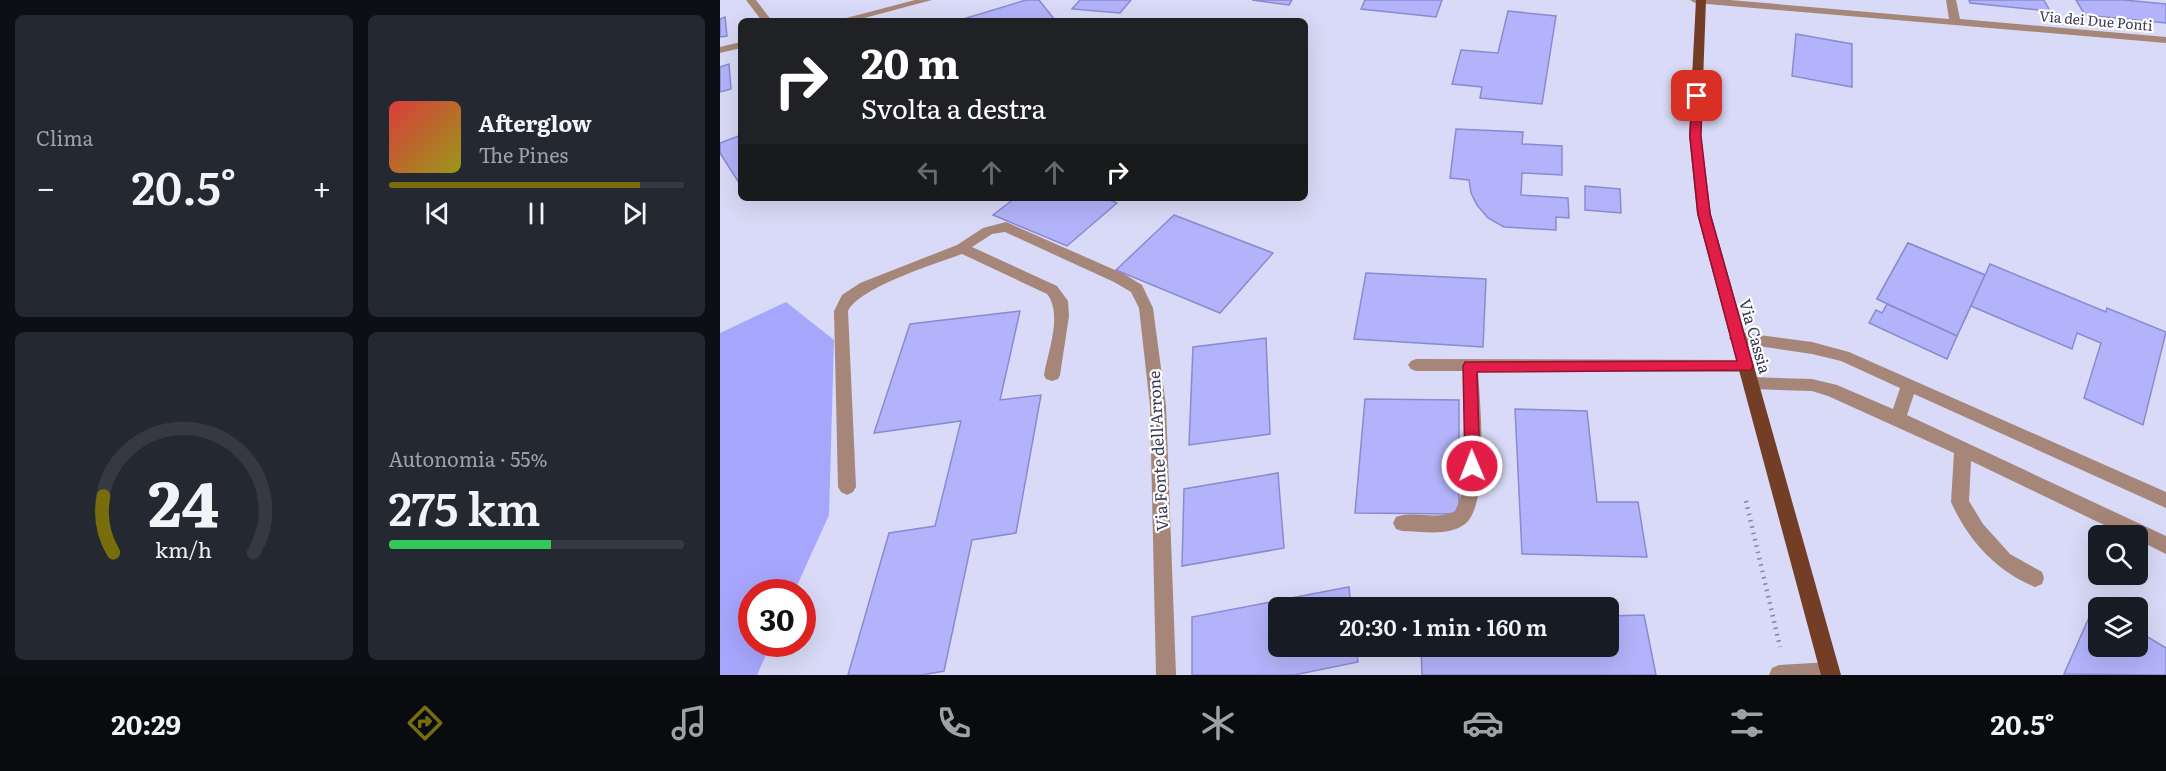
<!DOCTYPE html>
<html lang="it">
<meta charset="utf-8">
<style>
:root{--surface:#171b24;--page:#242831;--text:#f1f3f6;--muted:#9ea1a6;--line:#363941;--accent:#776e0b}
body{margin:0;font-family:Literata,serif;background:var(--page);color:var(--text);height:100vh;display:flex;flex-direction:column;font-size:22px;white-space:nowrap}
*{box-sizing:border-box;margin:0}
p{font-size:20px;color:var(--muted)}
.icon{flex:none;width:33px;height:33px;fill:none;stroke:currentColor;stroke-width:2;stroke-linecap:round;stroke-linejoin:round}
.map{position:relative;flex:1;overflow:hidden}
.drawer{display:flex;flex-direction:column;gap:15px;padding:15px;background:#0d0f14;width:720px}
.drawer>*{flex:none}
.banner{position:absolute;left:18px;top:18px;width:570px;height:183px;border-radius:9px;box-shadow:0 6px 24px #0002;background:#202124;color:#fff;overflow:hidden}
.controls{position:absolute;left:1368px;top:525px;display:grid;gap:12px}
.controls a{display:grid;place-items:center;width:60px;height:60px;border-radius:9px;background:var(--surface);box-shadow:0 6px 24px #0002;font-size:30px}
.speed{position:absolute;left:18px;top:579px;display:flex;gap:12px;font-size:30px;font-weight:700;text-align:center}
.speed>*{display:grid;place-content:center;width:78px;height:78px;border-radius:50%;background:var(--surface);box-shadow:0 6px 24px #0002;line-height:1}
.speed .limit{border:9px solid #d22;background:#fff;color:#111}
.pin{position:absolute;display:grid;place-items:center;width:51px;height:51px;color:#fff;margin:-26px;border-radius:12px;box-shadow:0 3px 9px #0006}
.me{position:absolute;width:66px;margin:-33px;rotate:359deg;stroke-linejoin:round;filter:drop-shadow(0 0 4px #0008)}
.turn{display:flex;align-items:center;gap:21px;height:126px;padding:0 24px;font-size:27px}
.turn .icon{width:78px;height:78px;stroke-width:2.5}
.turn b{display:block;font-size:42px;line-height:51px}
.lanes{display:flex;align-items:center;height:57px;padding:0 24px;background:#0003;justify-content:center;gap:30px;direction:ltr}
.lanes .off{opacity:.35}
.big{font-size:45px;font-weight:600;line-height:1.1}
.drawer .widget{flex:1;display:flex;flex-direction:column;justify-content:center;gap:9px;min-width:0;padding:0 21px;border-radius:9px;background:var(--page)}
.drawer .dial{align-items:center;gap:0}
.dial svg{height:156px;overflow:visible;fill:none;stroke:var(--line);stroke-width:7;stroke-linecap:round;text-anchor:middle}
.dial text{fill:var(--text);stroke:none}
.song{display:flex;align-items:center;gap:18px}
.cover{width:72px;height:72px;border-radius:9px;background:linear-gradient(135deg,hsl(0 70% 55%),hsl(60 70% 35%))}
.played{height:6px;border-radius:3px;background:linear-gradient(90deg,var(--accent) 85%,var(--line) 85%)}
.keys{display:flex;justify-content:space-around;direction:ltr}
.heat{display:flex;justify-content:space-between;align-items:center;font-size:33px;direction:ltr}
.charge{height:9px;border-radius:4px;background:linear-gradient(90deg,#34c759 55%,var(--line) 0)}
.drawer .tiles{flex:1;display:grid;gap:15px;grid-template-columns:repeat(2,1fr)}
.trip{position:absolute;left:548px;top:597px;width:351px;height:60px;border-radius:9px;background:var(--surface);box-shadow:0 6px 24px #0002;font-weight:600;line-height:60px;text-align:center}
.menu{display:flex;height:96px;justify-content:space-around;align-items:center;background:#090b0e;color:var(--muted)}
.menu .icon{width:42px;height:42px}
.menu .selected{color:var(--accent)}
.menu b{font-size:27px;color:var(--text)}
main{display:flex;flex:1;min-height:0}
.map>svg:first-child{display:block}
.green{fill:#a7a6fd}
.building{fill:#b2b3fa;stroke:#8a8ace;stroke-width:1.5}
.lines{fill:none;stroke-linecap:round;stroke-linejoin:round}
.path{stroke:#8384a0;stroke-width:4.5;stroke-dasharray:1.5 5;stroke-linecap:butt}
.minor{fill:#a68678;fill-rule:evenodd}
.major{fill:#743d25;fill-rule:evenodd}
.route{fill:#e11d48;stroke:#92132f;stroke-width:1.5}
.labels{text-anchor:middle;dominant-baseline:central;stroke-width:4.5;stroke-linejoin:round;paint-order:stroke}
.far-street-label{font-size:14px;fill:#383854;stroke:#fefefe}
.street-label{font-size:16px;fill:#383854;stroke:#fefefe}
</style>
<main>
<section class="drawer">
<div class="tiles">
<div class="widget"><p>Clima</p>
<div class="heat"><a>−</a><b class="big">20.5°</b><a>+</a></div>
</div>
<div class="widget">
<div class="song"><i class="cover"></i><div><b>Afterglow</b><p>The Pines</p></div></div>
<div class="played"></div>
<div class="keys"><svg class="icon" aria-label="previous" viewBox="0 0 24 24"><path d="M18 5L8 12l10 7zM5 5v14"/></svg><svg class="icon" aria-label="pause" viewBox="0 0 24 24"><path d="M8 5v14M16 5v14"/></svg><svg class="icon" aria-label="next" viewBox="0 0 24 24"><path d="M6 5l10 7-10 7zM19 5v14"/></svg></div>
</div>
<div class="widget dial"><svg viewBox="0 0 100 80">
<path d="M14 69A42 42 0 1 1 86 69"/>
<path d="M14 69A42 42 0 0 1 9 40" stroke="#776e0b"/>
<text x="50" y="56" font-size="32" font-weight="700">24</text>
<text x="50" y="72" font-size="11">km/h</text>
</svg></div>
<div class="widget"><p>Autonomia · 55%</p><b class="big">275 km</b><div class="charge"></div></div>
</div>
</section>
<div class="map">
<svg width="1446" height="675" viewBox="0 0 1446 675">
<rect width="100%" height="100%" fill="#d9daf7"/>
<!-- green -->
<polygon class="green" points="66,302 114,340 109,515 74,592 32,592 32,644 51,644 37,675 0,675 0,333"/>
<!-- building -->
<g class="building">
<polygon points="306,0 319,0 335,20 240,20"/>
<polygon points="360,0 411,0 400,13 352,9"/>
<polygon points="532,0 572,0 569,5"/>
<polygon points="645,0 722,0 716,17 641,9"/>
<polygon points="1249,0 1324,0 1330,11 1250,3"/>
<polygon points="1356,0 1404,0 1446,4 1446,23 1365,15"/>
<polygon points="788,11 836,16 822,104 760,98 762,87 732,84 741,50 778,53"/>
<polygon points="5,17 7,36 0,37 0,19"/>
<polygon points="1076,34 1132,44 1132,87 1072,76"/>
<polygon points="9,64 11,89 0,92 0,67"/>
<polygon points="736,129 803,132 802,144 842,146 842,175 802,173 801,195 848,198 849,218 836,217 836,230 784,227 768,218 757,205 751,193 749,180 730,178"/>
<polygon points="21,135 21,186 0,153 0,143"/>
<polygon points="865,186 900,189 901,213 865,210"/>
<polygon points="295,198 385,198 397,203 347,246 273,215"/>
<polygon points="454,215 553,253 500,313 396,270"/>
<polygon points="1188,243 1265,275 1237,336 1157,299"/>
<polygon points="1188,243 1265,275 1237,336 1157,299"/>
<polygon points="1270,264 1386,312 1387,308 1446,332 1423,425 1364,398 1381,343 1357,333 1352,349 1251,306"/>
<polygon points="646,273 766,279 763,347 634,339"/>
<polygon points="1167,304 1237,336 1227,359 1149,323 1156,310 1162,313"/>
<polygon points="300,311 280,400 321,395 296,533 252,540 224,671 202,675 128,675 169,533 215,526 241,421 154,433 190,324"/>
<polygon points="546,338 550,434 469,445 473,347"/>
<polygon points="645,399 739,400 739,514 635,513"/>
<polygon points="795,409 867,411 877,502 918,502 927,557 802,554"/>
<polygon points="558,473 564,548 462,566 464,489"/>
<polygon points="629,587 631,608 558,608 558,646 636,646 638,662 574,675 472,675 472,617"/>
<polygon points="1375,604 1380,608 1378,608 1378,646 1418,646 1418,631 1446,648 1446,675 1344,674"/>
<polygon points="924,615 936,675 702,675 701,646 888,646 888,616"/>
</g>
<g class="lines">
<!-- path -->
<polyline class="path" points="1026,501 1060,647"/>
<!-- minor -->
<g class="minor">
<polygon points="26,0 36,0 52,21 42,21"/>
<polygon points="195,0 212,0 133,21 115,21"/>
<polygon points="970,0 1010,0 1229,19 1226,0 1236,0 1240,19 1446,37 1446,43 975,3"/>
<polygon points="21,42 21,48 0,53 0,47"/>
<path d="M286,222L404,274L422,285L433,308L446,406L456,675H436L430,406L419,308L411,292L394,282L285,232L272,234L252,247L337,286L348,301L349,316L340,375L338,379L332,381L326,379L324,375C328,351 343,314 327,294L242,254C215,264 140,287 128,311L136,487L133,492L127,495L121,492L118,487L114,311L122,295L140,283L237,245L263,228Z"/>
<path d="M1017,332L1092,342L1129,352L1446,492V508L1194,394L1187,415L1446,536V554L1418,540V536H1407L1251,461L1249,501L1263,524L1290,554L1322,572L1324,578L1322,584L1315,587C1276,571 1248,540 1231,502L1234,453L1108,396L1092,391L1031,389L1025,388L1023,383L1025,378L1031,377L1092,379L1117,385L1173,409L1180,388L1121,361L1092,354L1012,342L1009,338L1012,334Z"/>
<path d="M696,359L1026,360L1031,362L1034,366L1031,370L1026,372L758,371C760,402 770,505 745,524C728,537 702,531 682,531L676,529L673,523L676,517C694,510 717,521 735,511C752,482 744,406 743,371H696L691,369L688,365L691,361Z"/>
<polygon points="1110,662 1117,665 1119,675 1049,675 1052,668 1059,665"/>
</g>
<!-- major -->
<polygon class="major" points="976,0 986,0 981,136 991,214 1121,675 1101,675 977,214 969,136"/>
</g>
<!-- route -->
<polygon class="route" points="977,93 982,96 981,136 990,214 1033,366 1031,370 757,372 760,466 758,471 752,473 747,471 745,466 743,366 745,362 1017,361 978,214 970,136 972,96"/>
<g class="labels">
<!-- far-street labels -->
<g class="far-street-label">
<text transform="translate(1376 20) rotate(5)">Via dei Due Ponti</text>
</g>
<!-- street labels -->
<g class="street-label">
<text transform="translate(1036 336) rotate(74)">Via Cassia</text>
<text transform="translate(437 451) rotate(-93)">Via Fonte dell'Arrone</text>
</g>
</g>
</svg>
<div class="controls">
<a><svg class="icon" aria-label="search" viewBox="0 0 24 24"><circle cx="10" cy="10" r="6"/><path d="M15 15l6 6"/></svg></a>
<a><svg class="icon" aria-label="layers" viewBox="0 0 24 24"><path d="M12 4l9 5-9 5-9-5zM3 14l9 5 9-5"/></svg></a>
</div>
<div class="speed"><div class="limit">30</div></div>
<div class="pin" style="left:977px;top:96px;background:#d93025"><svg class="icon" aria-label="arrive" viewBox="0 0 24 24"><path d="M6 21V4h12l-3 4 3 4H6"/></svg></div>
<svg class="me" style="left:752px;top:466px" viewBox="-20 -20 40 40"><circle r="17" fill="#e11d48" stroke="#fff" stroke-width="3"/><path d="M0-11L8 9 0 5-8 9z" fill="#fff"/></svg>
<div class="trip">20:30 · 1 min · 160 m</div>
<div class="banner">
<div class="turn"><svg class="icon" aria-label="right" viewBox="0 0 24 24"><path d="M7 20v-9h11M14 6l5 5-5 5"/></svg><div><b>20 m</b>Svolta a destra</div></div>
<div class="lanes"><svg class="icon off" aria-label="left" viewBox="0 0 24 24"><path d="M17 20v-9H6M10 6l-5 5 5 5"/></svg><svg class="icon off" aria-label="ahead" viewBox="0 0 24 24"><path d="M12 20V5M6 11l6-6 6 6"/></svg><svg class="icon off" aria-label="ahead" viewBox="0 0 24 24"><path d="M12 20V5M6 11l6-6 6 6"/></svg><svg class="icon" aria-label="right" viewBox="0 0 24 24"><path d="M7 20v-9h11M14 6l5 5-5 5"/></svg></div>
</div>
</div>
</main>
<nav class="menu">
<b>20:29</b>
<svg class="icon selected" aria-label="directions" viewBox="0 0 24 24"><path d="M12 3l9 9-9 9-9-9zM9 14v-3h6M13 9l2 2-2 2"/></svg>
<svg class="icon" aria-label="music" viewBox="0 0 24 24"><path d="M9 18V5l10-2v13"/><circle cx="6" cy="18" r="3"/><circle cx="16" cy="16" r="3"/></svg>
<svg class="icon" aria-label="phone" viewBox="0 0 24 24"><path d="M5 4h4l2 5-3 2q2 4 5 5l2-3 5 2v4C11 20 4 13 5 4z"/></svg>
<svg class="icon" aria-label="climate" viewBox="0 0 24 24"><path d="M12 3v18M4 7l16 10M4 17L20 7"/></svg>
<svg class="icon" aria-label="car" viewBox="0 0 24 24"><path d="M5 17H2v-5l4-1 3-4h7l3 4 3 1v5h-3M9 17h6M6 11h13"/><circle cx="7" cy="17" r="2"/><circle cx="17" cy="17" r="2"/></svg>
<svg class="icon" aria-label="filters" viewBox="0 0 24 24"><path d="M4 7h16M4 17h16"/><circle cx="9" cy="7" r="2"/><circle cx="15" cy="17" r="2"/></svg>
<b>20.5°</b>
</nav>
